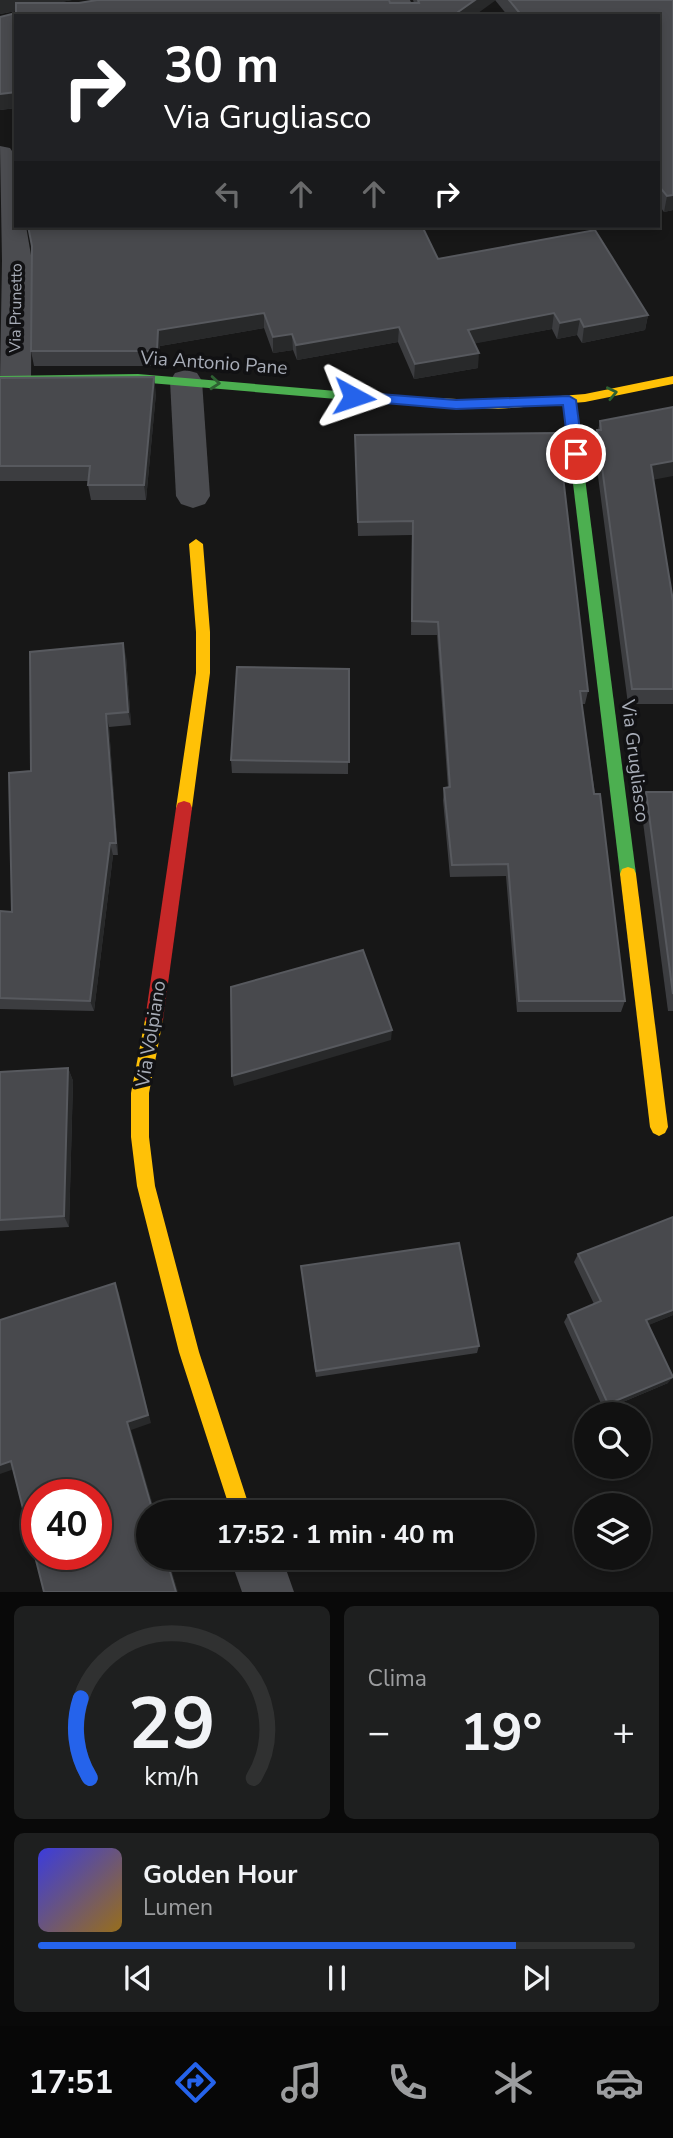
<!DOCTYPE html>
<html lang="it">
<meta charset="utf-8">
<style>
:root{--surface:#111;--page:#1e1f1f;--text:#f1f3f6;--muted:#9c9d9f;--line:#303131;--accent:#2563eb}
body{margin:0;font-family:"Nunito Sans",sans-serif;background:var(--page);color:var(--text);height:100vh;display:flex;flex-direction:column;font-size:26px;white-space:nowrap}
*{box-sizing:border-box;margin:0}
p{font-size:23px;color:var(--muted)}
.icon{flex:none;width:38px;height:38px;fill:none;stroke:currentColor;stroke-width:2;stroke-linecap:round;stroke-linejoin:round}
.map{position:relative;height:1592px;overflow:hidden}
.side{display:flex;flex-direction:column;gap:14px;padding:14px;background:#090909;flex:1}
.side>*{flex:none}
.top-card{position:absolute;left:14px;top:14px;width:646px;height:214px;border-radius:0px;box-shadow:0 4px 10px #0003,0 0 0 2px var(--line);background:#202124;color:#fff;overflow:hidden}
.fabs{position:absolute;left:574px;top:1402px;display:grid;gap:14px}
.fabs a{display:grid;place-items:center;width:77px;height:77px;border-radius:50%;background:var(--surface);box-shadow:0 4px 10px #0003,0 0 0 2px var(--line);font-size:35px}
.speed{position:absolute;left:21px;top:1479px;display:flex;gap:14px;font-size:35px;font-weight:700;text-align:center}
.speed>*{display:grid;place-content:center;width:91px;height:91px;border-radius:50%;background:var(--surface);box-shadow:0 4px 10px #0003,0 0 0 2px var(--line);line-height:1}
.speed .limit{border:10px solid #d22;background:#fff;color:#111}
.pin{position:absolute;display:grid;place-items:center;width:60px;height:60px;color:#fff;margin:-30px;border:4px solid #fff;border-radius:50%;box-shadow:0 2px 7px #0007}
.me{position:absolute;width:77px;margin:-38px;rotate:95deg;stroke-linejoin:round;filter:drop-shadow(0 0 5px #0008)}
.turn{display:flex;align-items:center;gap:24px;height:147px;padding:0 35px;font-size:32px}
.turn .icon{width:91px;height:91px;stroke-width:2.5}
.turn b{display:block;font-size:49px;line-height:60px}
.lanes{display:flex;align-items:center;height:66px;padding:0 35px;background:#0003;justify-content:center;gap:35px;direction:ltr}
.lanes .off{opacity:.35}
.big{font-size:52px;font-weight:700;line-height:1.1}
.side .card{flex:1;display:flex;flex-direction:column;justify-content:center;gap:10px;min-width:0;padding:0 24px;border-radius:10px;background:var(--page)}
.side .dial{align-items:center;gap:0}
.dial svg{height:182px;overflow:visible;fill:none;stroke:var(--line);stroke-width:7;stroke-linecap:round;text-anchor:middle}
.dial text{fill:var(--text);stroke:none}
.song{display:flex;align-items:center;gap:21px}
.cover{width:84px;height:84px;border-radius:10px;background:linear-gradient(135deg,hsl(240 70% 55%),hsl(40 70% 35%))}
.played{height:7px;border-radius:4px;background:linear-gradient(90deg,var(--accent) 80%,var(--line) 80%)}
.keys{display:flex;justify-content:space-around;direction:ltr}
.heat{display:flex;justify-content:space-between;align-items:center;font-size:38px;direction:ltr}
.side .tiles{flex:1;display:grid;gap:14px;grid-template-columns:1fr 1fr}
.card:last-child{grid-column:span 2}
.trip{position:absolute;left:136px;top:1500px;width:399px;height:70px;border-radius:35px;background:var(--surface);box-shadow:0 4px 10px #0003,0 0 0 2px var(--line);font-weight:700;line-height:70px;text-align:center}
.menu{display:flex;height:112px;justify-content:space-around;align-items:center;background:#070707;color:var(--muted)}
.menu .icon{width:49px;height:49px}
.menu .current{color:var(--accent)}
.menu b{font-size:32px;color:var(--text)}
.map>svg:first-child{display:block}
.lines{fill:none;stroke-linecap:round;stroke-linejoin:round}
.street{fill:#4b4c50;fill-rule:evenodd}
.fast{fill:#4caf50;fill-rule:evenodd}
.slow{fill:#ffc107;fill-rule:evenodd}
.jam{fill:#c62828;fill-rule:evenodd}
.wall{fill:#3c3d40}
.shaded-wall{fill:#28292a}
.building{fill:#48494d;stroke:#57595e;stroke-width:2;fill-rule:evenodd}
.oneway{stroke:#2e6032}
.route{fill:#2563eb;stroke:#184099;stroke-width:2}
.labels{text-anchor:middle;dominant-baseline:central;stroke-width:7;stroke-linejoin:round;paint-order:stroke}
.far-street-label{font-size:16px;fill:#a8adb8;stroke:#111113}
.street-label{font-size:19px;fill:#a8adb8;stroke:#111113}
</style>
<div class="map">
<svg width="673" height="1592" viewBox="0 0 673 1592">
<rect width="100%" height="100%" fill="#171717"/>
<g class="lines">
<!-- street -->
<g class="street">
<polygon points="386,0 410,0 417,16 391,16"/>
<polygon points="0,146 10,148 14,154 16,226 26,226 32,261 31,379 26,387 15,390 4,387 0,380 2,261"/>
<polygon points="186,370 197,373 202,381 210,496 205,504 193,508 181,504 176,496 170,381 175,373"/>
<polygon points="230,1558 282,1558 294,1592 242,1592"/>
</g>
<!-- fast -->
<g class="fast">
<polygon points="138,374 395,396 401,400 395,404 138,382 0,384 0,376"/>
<polygon points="569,396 575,400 636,874 634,879 628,881 622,879 620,874 563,400"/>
</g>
<!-- slow -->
<g class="slow">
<polygon points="673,376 673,384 585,402 498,409 395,404 389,400 395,396 498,401 585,394"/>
<polygon points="196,539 203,544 210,632 210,673 192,808 190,813 178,813 176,808 196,673 196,632 189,544"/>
<polygon points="628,867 634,869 636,874 668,1127 665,1133 659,1136 653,1133 650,1127 620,874 622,869"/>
<polygon points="154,1012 160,1014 163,1020 149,1093 149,1137 155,1186 199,1352 251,1512 231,1512 179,1352 137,1186 131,1137 131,1093 145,1020 148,1014"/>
</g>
<!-- jam -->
<polygon class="jam" points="184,801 190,803 192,808 163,1020 160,1026 154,1028 148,1026 145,1020 176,808 178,803"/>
</g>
<!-- wall -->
<g class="wall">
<polygon points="0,0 72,0 55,3 414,3 413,0 673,0 673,210 664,212 658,204 658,16 508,16 495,0 16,16 16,108 0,110 16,13 16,11 0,14"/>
<polygon points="32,246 438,259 648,315 645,330 582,343 577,335 557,339 552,329 475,343 478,368 414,379 398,342 297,360 293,350 273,353 264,328 160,346 158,366 34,366 31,351"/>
<polygon points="0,378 156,393 146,500 91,500 88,485 89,481 0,481"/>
<polygon points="600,421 653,480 673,601 673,704 628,704 594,446 597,430 598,430"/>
<polygon points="355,435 588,691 585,704 582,704 625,1001 621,1012 517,1012 506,876 450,877 443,800 444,788 448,788 437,635 411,635 412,535 358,536"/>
<polygon points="126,656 131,725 109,727 118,855 113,855 94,1011 0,1009 0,911 12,912 31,771"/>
<polygon points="349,669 348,774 232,773 231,760"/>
<polygon points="646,792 673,792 673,1011 668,1011 641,807"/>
<polygon points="68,1068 73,1081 69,1227 0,1231 0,1072"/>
<polygon points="578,1254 673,1315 648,1325 668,1383 604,1410 564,1322 568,1315 594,1304 574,1262"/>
<polygon points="301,1266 479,1346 477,1353 316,1377"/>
</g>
<!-- shaded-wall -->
<g class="shaded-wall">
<polygon points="0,0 72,0 0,14"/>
<polygon points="475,0 496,0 474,16 458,16 458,12"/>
<polygon points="16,92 16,108 0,110 0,94"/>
<polygon points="673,195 673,210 664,212 667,196"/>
<polygon points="264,313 264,328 160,346 158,366 157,351 158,330"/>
<polygon points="554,313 552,329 467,345 468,330"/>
<polygon points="648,315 645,330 582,343 584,327"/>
<polygon points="580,319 577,335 557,339 560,323"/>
<polygon points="399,327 398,342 297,360 296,345"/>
<polygon points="292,334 293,350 273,353 273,337"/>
<polygon points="479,353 478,368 414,379 415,364"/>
<polygon points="154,377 156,393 146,500 144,485"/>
<polygon points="673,461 673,476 647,481 651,465"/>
<polygon points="123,643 126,656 131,725 128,712"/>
<polygon points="106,714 109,727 118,855 116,843"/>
<polygon points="110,843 113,855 94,1011 90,1001"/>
<polygon points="392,1030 391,1040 234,1086 232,1076"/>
<polygon points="68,1068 73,1081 69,1227 64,1216"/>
<polygon points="115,1283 119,1293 151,1423 131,1430 155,1512 153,1512 127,1422"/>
<polygon points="673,1310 673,1315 642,1328 646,1320"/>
<polygon points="673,1377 668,1383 604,1410 608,1404"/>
<polygon points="11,1461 17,1468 0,1474 0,1465"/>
<polygon points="166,1558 168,1558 178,1592 176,1592"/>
</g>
<!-- building -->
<g class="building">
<polygon points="97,0 389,0 390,3 419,3 418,0 475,0 458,12 460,16 16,16 16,92 0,94 0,17 16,13 16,3 79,3"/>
<polygon points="509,0 673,0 673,195 667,196 658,185 658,16 522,16"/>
<rect x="15" y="179" width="1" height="29"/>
<polygon points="28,226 422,226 438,259 595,230 648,315 584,327 580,319 560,323 554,313 468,330 479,353 415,364 399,327 296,345 292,334 273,337 264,313 158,330 157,351 31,351 32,246"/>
<polygon points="154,377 144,485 88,485 90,466 0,466 0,378"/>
<polygon points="673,407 673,461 651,465 673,601 673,689 632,689 597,430 601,430 600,421"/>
<polygon points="558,433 588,691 580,691 594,794 600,794 625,1001 519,1001 508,864 452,865 444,788 450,787 438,622 412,621 413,521 358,522 355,435"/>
<polygon points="123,643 128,712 106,714 116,843 110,843 90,1001 0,998 0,911 12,912 9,773 31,771 30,652"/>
<polygon points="237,667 349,669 349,762 231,760"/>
<polygon points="646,792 673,792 673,994"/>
<polygon points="363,950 392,1030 232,1076 231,987"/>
<polygon points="68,1068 64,1216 0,1220 0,1072"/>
<polygon points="673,1217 673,1310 646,1320 673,1377 608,1404 568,1315 601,1301 578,1254"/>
<polygon points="459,1243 479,1346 316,1371 301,1266"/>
<path d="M115,1283L148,1415L127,1422L153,1512H149V1558H166L176,1592H44L11,1461L0,1465V1320ZM37,1494H96V1554H37Z"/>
</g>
<!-- one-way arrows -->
<defs><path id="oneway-chevron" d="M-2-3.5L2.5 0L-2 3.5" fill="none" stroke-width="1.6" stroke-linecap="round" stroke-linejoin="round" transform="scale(1.75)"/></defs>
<g class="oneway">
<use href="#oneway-chevron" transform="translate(215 383) rotate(5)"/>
<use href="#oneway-chevron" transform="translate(612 393) rotate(-12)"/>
</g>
<!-- route -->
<polygon class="route" points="354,392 456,400 569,396 576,400 583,454 576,459 569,454 563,405 456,409 349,400 347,397"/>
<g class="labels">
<!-- far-street labels -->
<g class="far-street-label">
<text transform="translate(16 308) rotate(-89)">Via Prunetto</text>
</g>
<!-- street labels -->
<g class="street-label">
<text transform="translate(214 363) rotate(4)">Via Antonio Pane</text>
<text transform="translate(635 761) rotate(83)">Via Grugliasco</text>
<text transform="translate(151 1034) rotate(-81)">Via Volpiano</text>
</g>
</g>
</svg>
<div class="fabs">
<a><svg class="icon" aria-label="search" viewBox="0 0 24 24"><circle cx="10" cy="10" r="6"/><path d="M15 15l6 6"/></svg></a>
<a><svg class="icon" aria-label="layers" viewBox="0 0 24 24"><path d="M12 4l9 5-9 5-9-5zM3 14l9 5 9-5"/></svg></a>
</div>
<div class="speed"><div class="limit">40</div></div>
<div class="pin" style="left:576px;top:454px;background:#d93025"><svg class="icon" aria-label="arrive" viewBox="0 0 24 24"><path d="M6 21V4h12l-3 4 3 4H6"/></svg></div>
<svg class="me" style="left:354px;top:397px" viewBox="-20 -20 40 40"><path d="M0-17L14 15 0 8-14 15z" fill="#2563eb" stroke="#fff" stroke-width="4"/></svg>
<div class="trip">17:52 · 1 min · 40 m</div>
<div class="top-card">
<div class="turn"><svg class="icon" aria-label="right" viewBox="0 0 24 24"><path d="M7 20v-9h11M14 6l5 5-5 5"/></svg><div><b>30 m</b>Via Grugliasco</div></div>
<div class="lanes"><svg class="icon off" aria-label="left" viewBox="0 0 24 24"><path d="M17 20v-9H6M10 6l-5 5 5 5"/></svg><svg class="icon off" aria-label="ahead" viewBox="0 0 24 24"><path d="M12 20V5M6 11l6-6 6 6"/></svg><svg class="icon off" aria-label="ahead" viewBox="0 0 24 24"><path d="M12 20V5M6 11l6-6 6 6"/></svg><svg class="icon" aria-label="right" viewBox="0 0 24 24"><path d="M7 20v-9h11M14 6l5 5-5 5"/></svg></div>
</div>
</div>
<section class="side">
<div class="tiles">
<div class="card dial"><svg viewBox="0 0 100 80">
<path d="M14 69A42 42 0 1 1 86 69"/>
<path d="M14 69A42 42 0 0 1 10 34" stroke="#2563eb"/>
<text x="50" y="56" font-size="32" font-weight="700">29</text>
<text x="50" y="72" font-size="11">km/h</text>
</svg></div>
<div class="card"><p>Clima</p>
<div class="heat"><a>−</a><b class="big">19°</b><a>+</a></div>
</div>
<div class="card">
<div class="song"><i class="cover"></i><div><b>Golden Hour</b><p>Lumen</p></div></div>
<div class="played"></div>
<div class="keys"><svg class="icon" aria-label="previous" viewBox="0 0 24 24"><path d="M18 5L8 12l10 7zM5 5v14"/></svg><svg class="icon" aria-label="pause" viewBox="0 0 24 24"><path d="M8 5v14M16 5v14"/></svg><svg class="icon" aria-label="next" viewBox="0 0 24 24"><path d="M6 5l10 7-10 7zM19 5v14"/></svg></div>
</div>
</div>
</section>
<nav class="menu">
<b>17:51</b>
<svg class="icon current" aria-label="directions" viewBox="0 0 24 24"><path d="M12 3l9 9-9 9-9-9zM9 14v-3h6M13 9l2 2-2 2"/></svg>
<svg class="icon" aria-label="music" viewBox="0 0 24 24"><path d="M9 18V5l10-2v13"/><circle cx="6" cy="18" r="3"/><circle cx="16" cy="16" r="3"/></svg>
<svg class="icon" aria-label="phone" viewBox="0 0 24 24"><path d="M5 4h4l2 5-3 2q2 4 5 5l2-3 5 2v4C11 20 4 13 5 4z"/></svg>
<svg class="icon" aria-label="climate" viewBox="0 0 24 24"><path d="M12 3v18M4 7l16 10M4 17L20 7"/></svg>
<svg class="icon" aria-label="car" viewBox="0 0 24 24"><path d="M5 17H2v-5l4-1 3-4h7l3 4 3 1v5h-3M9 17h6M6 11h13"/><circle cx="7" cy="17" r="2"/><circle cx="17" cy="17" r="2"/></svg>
</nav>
